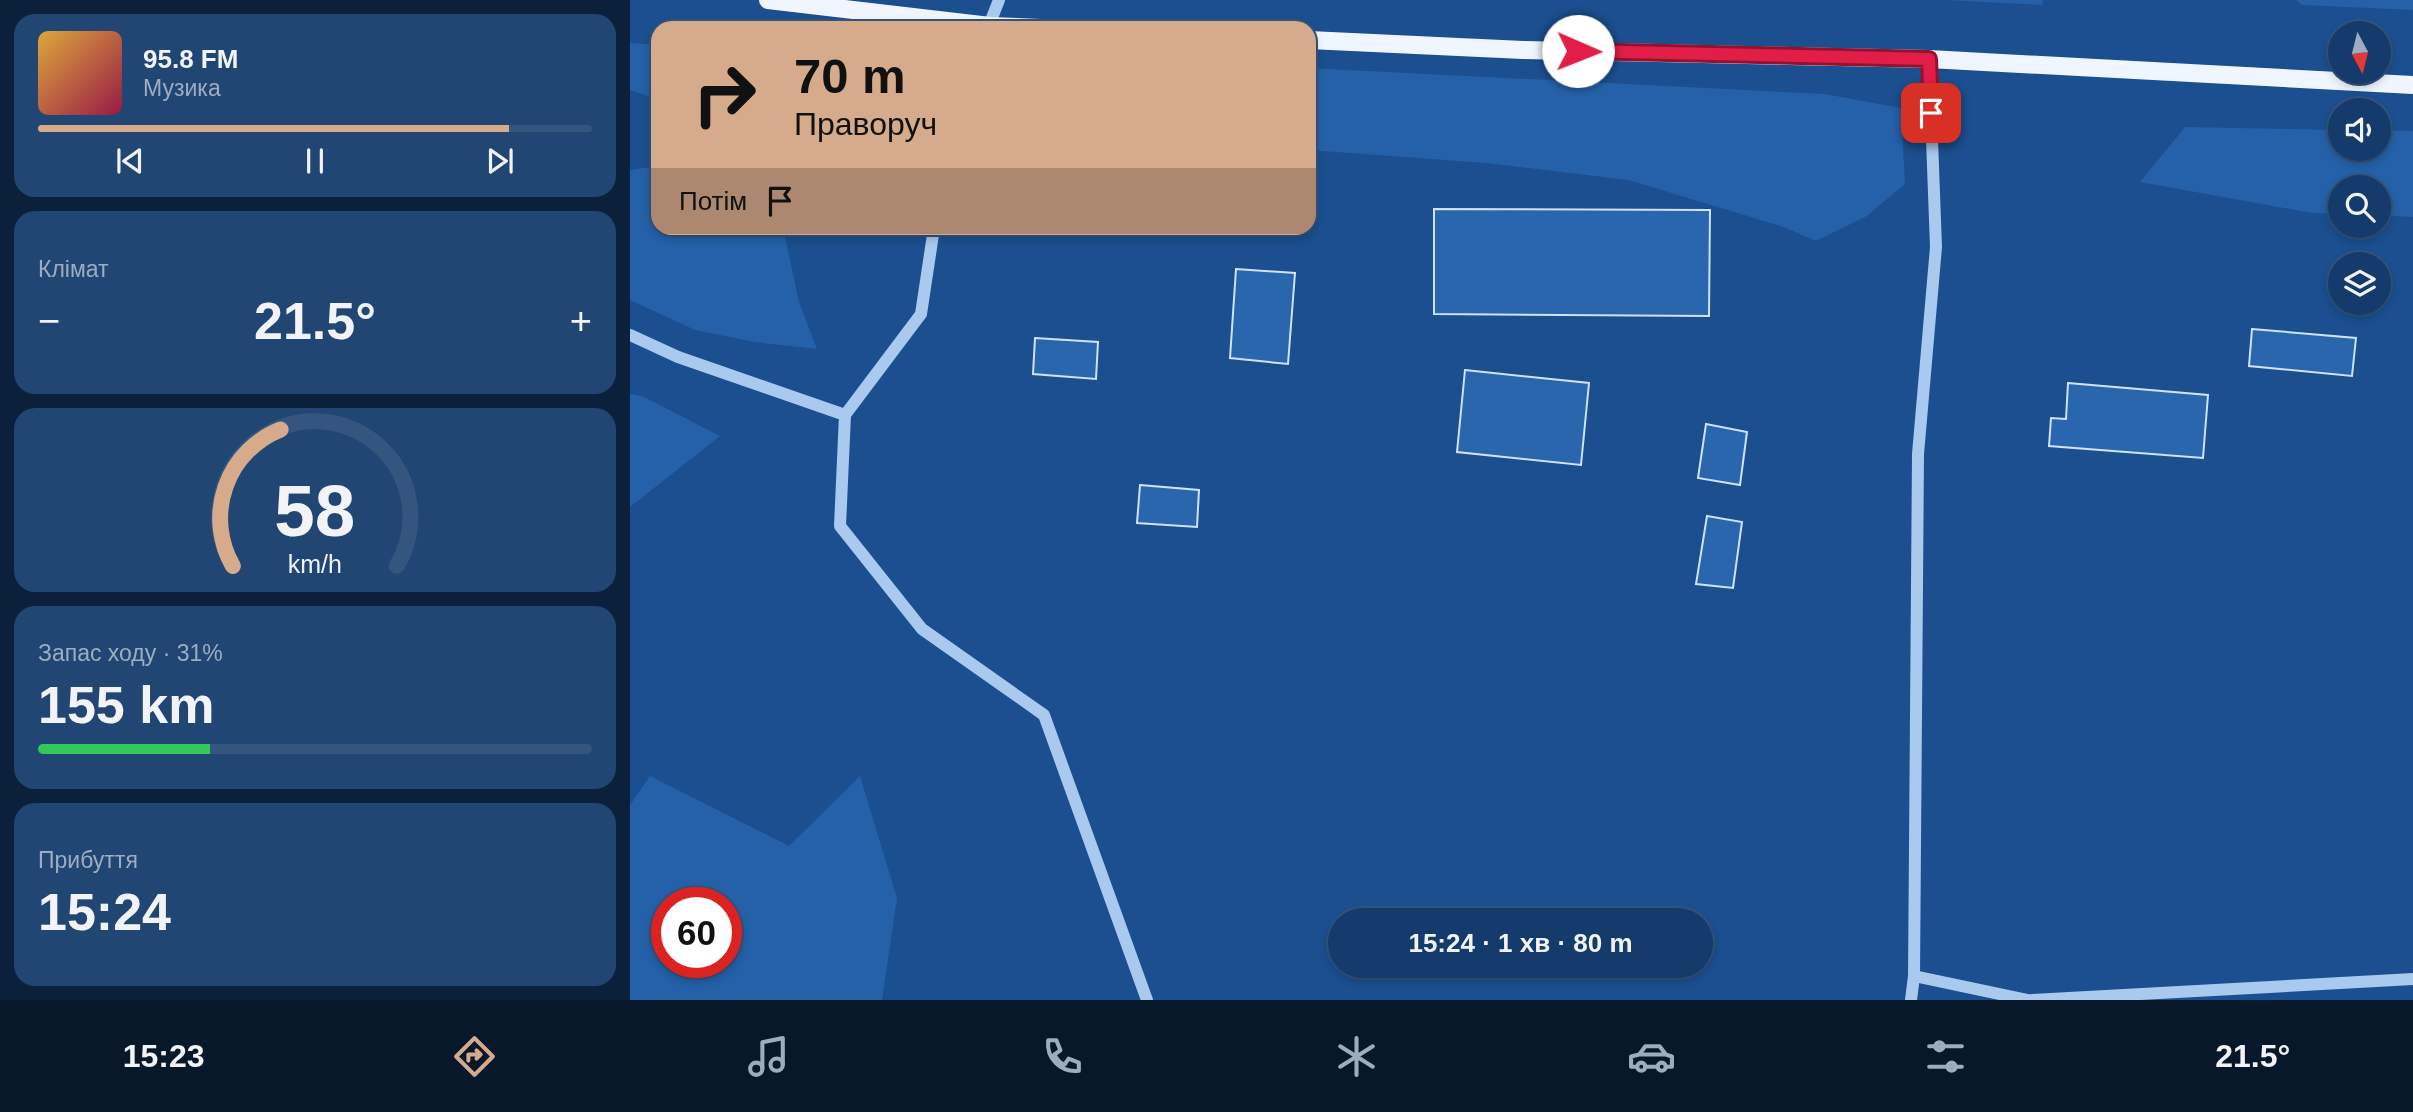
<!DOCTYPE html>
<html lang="uk">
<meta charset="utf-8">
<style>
:root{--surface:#143b6b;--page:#214673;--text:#f1f3f6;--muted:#9dadc1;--line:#33557e;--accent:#d6ab8b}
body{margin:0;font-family:Helvetica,sans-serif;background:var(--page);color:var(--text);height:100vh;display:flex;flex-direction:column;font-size:26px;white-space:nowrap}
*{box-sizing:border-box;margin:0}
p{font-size:23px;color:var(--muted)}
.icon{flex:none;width:38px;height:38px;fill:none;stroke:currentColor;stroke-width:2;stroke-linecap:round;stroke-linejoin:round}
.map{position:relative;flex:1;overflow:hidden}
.drawer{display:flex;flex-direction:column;gap:14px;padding:14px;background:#0b203b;width:630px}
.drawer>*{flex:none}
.hud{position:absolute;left:21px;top:21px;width:665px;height:214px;border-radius:21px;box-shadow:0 4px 10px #0003,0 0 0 2px var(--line);background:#d6ab8b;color:#111;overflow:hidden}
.needle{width:46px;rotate:173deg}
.buttons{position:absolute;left:1698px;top:21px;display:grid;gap:14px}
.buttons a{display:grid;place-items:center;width:63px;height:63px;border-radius:50%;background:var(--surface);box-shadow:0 4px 10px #0003,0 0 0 2px var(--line);font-size:35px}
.speed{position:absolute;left:21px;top:887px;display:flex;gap:14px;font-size:35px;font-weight:700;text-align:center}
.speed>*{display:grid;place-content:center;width:91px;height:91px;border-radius:50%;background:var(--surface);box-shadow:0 4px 10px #0003,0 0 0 2px var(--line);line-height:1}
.speed .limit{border:10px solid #d22;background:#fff;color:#111}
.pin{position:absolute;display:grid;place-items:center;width:60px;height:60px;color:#fff;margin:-30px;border-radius:14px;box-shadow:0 4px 10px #0006}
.me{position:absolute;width:77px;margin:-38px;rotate:91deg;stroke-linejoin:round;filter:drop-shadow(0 0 5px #0008)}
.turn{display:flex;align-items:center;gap:24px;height:147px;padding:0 28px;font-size:32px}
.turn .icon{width:91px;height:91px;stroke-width:2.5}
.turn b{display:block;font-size:49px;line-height:60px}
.then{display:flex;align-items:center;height:66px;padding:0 28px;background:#0003;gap:14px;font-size:26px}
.big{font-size:52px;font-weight:700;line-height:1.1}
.drawer .tile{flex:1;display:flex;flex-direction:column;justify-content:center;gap:10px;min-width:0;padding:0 24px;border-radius:21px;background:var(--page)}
.drawer .dial{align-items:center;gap:0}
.dial svg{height:182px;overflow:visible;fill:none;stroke:var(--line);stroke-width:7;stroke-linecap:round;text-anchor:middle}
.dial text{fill:var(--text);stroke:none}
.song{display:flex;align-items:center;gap:21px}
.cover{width:84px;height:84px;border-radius:10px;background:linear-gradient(135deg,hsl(40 70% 55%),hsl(340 70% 35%))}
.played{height:7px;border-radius:4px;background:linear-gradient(90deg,var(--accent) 85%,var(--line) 85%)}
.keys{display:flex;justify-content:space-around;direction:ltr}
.heat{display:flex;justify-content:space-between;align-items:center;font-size:38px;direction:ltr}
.charge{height:10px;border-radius:5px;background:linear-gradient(90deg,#34c759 31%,var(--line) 0)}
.trip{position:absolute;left:698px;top:908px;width:385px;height:70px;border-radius:35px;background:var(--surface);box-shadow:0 4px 10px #0003,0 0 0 2px var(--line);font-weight:700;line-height:70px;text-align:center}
.dock{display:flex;height:112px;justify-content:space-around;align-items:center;background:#08182b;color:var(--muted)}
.dock .icon{width:49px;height:49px}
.dock .on{color:var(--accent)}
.dock b{font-size:32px;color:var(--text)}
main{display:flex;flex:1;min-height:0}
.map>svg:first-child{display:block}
.green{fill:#2461a8;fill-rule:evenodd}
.building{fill:#2a66ad;stroke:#cfe3fa;stroke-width:2}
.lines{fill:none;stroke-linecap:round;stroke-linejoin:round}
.minor{stroke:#a9c9ee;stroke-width:12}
.major{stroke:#f0f6ff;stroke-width:18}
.route-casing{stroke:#92132f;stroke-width:18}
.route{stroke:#e11d48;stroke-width:12}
</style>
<main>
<section class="drawer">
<div class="tile">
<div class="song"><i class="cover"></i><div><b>95.8 FM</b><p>Музика</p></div></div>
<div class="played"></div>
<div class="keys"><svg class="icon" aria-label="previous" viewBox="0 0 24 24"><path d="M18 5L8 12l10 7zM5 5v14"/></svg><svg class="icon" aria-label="pause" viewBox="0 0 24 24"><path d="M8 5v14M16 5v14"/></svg><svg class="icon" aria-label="next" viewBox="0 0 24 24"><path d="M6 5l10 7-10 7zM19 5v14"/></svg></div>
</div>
<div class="tile"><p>Клімат</p>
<div class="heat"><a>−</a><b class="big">21.5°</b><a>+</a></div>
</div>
<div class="tile dial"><svg viewBox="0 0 100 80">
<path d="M14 69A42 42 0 1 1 86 69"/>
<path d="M14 69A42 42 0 0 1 35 9" stroke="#d6ab8b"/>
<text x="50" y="56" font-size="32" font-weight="700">58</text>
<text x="50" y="72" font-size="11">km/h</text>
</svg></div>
<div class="tile"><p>Запас ходу · 31%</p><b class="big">155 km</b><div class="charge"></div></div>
<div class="tile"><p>Прибуття</p><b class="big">15:24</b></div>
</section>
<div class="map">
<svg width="1783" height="1000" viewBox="0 0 1783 1000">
<rect width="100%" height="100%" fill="#1b4f8f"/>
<!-- green -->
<g class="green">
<polygon points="1317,0 1413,0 1412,5"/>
<polygon points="1666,0 1783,0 1783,10 1672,5"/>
<polygon points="0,43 28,45 28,99 0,90"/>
<polygon points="679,68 1195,94 1271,108 1275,184 1237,216 1186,241 1151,226 998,180 856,163 679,150"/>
<polygon points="1555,127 1710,130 1710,149 1748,149 1748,130 1783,131 1783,217 1748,215 1748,187 1710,187 1710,214 1682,213 1510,182"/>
<polygon points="28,166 28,228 153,228 169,302 187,349 124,342 65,330 0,300 0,170"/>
<polygon points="0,394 12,396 90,436 0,507"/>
<path d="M20,776L159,846L230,776L267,898L252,1000H0V805ZM37,903H96V962H37Z"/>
</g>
<!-- building -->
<g class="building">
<polygon points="804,209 1080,210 1079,316 804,314"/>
<polygon points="606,269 665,273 658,364 600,358"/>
<polygon points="1622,329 1726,338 1722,376 1619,366"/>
<polygon points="405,338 468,342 466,379 403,374"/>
<polygon points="835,370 959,383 951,465 827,452"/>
<polygon points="1438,383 1578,395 1573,458 1419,446 1421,418 1436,419"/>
<polygon points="1076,424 1117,432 1110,485 1068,478"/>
<polygon points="510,485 569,490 567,527 507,523"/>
<polygon points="1077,516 1112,522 1103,588 1066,584"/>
<polygon points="879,912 947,920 878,920"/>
<polygon points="963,966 1020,966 1020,972"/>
</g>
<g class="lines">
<!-- minor -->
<g class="minor">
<polyline points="358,28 369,0"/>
<polyline points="0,335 48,357 215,415 210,526 292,629 414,715 517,1000"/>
<polyline points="215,415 291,314 304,228"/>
<polyline points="1284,976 1398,1000"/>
<polyline points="1281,1000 1284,976 1288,454 1306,247 1299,59"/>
<polyline points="1402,1000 1783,979"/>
</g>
<!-- major -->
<g class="major">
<polyline points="138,0 360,26 411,28"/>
<polyline points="679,40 893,50 1299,59 1783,85"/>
</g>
</g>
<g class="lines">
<!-- route casing -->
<g class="route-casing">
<polyline id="route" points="948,51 1299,59 1301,113"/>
</g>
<!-- route -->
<use href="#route" class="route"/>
</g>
</svg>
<div class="buttons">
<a><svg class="needle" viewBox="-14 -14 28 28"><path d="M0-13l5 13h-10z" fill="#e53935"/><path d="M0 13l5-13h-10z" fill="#9dadc1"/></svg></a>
<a><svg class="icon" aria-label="sound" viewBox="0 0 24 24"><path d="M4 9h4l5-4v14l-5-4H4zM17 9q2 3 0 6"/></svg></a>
<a><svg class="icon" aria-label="search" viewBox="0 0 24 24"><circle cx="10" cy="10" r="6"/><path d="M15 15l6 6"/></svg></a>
<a><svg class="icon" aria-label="layers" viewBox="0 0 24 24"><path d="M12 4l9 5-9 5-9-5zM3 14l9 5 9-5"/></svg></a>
</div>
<div class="speed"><div class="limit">60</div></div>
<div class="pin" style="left:1301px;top:113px;background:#d93025"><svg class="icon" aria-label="arrive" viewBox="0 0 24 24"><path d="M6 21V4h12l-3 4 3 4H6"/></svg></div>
<svg class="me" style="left:948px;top:51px" viewBox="-20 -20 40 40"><circle r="19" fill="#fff"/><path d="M0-13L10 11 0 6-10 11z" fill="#e11d48"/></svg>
<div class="trip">15:24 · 1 хв · 80 m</div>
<div class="hud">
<div class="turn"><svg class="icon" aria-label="right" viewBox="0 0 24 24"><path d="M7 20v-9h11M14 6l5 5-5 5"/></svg><div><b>70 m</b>Праворуч</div></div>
<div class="then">Потім<svg class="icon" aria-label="arrive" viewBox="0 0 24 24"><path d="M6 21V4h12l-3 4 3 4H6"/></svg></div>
</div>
</div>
</main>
<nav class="dock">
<b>15:23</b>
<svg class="icon on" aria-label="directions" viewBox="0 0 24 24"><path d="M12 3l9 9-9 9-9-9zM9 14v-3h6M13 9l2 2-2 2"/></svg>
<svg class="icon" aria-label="music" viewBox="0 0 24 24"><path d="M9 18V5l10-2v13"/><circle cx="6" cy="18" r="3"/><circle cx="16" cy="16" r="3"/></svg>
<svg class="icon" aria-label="phone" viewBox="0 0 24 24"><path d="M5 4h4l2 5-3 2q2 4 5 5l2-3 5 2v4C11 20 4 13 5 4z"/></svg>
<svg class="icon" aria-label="climate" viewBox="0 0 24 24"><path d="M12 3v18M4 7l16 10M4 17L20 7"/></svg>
<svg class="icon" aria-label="car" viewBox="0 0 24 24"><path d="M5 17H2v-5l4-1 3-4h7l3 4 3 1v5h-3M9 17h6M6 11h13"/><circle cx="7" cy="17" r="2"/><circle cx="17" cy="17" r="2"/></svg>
<svg class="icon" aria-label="filters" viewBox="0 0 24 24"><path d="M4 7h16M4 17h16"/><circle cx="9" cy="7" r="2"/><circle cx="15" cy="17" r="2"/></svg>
<b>21.5°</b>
</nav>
